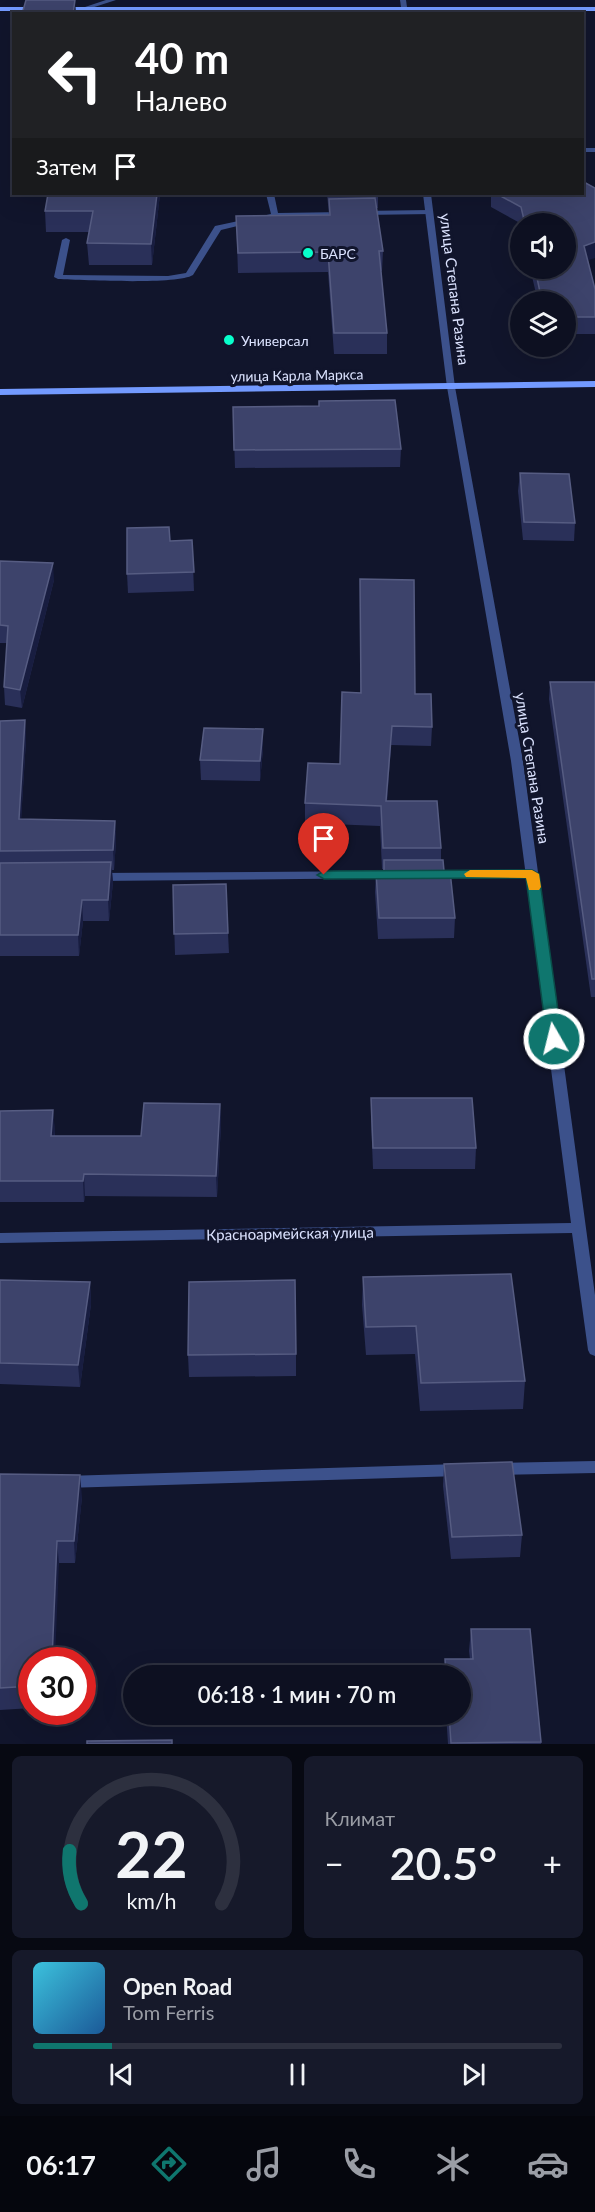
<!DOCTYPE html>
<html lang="ru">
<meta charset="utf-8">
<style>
:root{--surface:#0d1021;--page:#16192a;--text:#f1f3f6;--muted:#9a9da5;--line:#2d303f;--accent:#0f766e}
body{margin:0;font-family:Lato,sans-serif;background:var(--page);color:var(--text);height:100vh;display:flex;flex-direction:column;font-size:22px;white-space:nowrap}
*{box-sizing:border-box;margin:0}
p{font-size:20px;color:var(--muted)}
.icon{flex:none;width:33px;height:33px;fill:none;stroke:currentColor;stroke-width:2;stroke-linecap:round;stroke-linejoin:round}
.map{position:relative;height:1744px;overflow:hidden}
.sheet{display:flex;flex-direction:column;gap:12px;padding:12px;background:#070912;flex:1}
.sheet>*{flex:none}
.top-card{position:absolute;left:12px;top:12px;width:572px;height:183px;border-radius:0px;box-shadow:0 6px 24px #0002,0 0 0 2px var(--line);background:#202124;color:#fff;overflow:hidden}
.buttons{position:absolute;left:510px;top:213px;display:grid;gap:12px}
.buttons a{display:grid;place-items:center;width:66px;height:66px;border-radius:50%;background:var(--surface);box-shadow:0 6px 24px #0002,0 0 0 2px var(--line);font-size:30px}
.speed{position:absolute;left:18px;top:1647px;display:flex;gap:12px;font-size:30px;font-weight:700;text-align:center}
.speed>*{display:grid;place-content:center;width:78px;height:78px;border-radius:50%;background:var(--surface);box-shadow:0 6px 24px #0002,0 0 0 2px var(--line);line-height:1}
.speed .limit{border:9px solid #d22;background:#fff;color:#111}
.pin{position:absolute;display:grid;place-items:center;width:51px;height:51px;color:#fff;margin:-62px -26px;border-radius:50% 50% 50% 0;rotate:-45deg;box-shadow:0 0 6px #0007}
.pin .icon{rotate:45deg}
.me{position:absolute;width:66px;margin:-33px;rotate:352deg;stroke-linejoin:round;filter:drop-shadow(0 0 4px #0008)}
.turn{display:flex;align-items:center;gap:21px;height:126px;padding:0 24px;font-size:27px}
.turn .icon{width:78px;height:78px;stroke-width:2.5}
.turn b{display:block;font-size:42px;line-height:51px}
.then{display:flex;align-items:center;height:57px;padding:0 24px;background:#0003;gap:12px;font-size:22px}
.big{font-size:45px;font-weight:600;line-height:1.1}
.sheet .card{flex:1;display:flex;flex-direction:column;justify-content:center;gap:9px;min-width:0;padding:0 21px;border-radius:9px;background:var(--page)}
.sheet .dial{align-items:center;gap:0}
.dial svg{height:156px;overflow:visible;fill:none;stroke:var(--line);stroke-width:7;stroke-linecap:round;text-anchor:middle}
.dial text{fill:var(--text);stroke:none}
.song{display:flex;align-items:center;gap:18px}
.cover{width:72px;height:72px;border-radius:9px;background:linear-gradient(135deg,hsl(190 70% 55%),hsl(210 70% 35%))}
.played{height:6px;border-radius:3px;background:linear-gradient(90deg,var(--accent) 15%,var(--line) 15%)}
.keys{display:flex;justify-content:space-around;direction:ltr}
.heat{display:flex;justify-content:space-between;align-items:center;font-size:33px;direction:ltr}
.sheet .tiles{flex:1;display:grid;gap:12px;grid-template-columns:1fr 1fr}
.card:last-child{grid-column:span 2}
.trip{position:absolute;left:123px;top:1665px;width:348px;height:60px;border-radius:30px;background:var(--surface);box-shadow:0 6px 24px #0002,0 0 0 2px var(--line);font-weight:600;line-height:60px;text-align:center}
.dock{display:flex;height:96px;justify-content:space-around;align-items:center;background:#05060d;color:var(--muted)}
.dock .icon{width:42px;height:42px}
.dock .on{color:var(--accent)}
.dock b{font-size:27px;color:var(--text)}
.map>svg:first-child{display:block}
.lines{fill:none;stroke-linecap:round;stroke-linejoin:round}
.lane{fill:#3c518b;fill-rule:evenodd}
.street{fill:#3c518b;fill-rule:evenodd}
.secondary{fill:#739aff;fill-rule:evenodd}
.wall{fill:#2a3059}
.shaded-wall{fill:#181d40}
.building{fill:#3d436b;stroke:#565c82;stroke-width:1.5}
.route{fill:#0f766e;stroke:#0a4d48;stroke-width:1.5}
.slow{fill:#f59e0b}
.poi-dot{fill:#08ffcc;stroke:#11152c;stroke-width:2}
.labels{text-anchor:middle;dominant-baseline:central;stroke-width:6;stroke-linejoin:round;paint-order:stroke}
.far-poi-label{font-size:14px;fill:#dce3ff;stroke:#11152c;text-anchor:start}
.far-street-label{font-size:14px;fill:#dce3ff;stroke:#11152c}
.street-label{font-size:15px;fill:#dce3ff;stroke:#11152c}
</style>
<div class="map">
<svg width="595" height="1744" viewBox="0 0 595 1744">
<rect width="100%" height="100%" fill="#11152c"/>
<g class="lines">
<!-- lane -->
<g class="lane">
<polygon points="106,0 116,0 82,11 79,9"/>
<rect x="582" y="148" width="13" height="4"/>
<polygon points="582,165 586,167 586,172 582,174"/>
<path d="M266,194H274L278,213L344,212L348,214L344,216L275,217L221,230L193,275C177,285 83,280 58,279L54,277L62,240L66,238L70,240L63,275L168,276L186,273L215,226L271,214Z"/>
<polygon points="429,210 432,210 432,214 361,215 357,213 361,211"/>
<polygon points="434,870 532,870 538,874 532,878 430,877 428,874 430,871"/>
<polygon points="390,871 396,875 394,878 98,881 92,877 98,873"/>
<polygon points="595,1461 595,1473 497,1475 491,1473 489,1469 491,1465 497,1463"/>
<polygon points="459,1464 465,1466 467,1470 465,1474 459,1476 65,1488 59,1486 57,1482 59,1478 65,1476"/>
</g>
<!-- street -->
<g class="street">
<polygon points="400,0 406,0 408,14 402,14"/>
<polygon points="423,194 431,194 455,387 523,761 595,1295 595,1356 590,1354 588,1350 572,1233 0,1243 0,1233 571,1223 511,761 447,387"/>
</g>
<!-- secondary -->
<g class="secondary">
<polygon points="0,7 39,7 42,9 39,11 0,11"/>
<polygon points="59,7 595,7 595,11 57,10 57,8"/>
<polygon points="595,381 595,387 0,395 0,389"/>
</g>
</g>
<!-- wall -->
<g class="wall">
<polygon points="160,194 152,265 89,265 87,243 89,232 46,232 45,211"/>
<polygon points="327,194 378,194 378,208 376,208 383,251 382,271 381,271 387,333 387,354 334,354 328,272 238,273 236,216 329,215"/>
<polygon points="491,194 582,194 588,260 595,289 595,334 566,334 566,302 538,302 530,268 566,268 566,224 520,224 520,225 520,223 491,207"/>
<polygon points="319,406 401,449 400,467 235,468 233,407"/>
<polygon points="520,473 575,523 574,541 523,540 518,491"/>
<polygon points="192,540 194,591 128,593 127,574"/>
<polygon points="0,561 54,580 22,708 5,705 4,687 7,643 0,643"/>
<polygon points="360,598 415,694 432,727 431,746 391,745 387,801 441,848 441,860 455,918 454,938 378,939 375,892 376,872 383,872 383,869 382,869 380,826 305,823 305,803 340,764 360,693"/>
<polygon points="550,682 595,682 595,997 591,997 549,699"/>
<polygon points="25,720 26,740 21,819 115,821 116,841 114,870 112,870 113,882 109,921 83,921 79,956 0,956 0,721"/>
<polygon points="263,729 263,749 260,781 201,780 200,760"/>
<polygon points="173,885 228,933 229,953 175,955"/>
<polygon points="371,1098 476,1148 475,1169 373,1169 371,1119"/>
<polygon points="220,1104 221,1125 217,1197 85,1196 84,1202 0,1202 0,1111 53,1110 55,1136 141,1136"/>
<polygon points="363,1277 525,1381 523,1409 420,1411 415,1354 366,1355 362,1305"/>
<polygon points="0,1280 90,1282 91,1304 80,1387 0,1384"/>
<polygon points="296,1354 296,1376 189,1377 188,1355"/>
<polygon points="444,1464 522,1535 520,1557 451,1559 443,1486"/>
<polygon points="0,1474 82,1497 75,1563 59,1563 32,1660 32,1708 0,1710"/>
<polygon points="471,1629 541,1742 541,1744 448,1744 446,1714 460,1714 460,1676 444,1676 445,1659 470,1659 469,1651"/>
</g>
<!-- shaded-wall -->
<g class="shaded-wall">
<polygon points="75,0 76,13 73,14"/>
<polygon points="157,194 160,194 152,265 151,244"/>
<polygon points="595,242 595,258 582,262 584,246"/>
<polygon points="53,563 54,580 22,708 20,690"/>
<polygon points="25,720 26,740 20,839 19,819"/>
<polygon points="392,726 391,745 386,821 386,801"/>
<polygon points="263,729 263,749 260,781 260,761"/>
<polygon points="115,821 116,841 114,870 113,850"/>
<polygon points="111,862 113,882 109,921 108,900"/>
<polygon points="82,900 83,921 79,956 78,935"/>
<polygon points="220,1104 221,1125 217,1197 216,1176"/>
<polygon points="53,1110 55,1131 52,1157 51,1136"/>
<polygon points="84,1174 85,1196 84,1202 83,1181"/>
<polygon points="90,1282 91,1304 80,1387 78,1365"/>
<polygon points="80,1475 82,1497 75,1563 74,1541"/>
<polygon points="57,1541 59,1563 55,1660 52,1660"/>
</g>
<!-- building -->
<g class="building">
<polygon points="26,0 75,0 73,14 22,14"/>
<polygon points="582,181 595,188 595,242 584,246 595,289 595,317 566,317 566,302 542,302 535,268 566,268 566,224 525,224 521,207 497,194 582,194"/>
<polygon points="48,194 157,194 151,244 87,243 93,211 45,211"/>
<polygon points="375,198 383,251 379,251 387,333 334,333 328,252 238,253 236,216 330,215 329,199"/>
<polygon points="395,400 401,449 234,450 233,407 319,406 319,401"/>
<polygon points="520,473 569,474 575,523 524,522"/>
<polygon points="169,527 170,541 192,540 194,572 127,574 127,528"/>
<polygon points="0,561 53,563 20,690 4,687 8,626 0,625"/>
<polygon points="360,579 414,580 415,694 431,694 432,727 392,726 386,801 437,801 441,848 383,848 381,806 305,803 308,763 340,764 342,692 361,693"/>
<polygon points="550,682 595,682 595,979 592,979"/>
<polygon points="25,720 19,819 115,821 113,850 0,851 0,721"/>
<polygon points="204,728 263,729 260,761 200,760"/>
<polygon points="384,860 443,860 444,871 450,871 455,918 379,918 376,872 384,872"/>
<polygon points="111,862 108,900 82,900 78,935 0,935 0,863"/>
<polygon points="226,884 228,933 174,934 173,885"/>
<polygon points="371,1098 472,1098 476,1148 373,1148"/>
<polygon points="144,1103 220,1104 216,1176 84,1174 83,1181 0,1181 0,1111 53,1110 51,1136 141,1136"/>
<polygon points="511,1274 525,1381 421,1383 416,1326 366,1327 363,1277"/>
<polygon points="0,1280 90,1282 78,1365 0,1363"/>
<polygon points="295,1280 296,1354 188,1355 189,1282"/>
<polygon points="512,1462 522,1535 452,1537 444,1464"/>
<polygon points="0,1474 80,1475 74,1541 57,1541 52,1660 32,1660 32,1686 0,1688"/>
<polygon points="471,1629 530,1629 541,1742 451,1743 449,1714 460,1714 460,1676 446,1676 445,1659 473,1659"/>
<polygon points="172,1740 172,1744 87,1744 87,1741"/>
</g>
<!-- route -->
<polygon class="route" points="532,870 539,874 562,1039 554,1044 547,1039 526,878 324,879 317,875 324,871"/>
<!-- slow -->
<polygon class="slow" points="470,870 532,870 539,874 541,887 539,890 529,890 526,878 466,877 464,874"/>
<!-- markers -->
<g class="poi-dot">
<circle cx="308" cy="253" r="6"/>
<circle cx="229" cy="340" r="6"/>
</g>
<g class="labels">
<!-- far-poi labels -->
<g class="far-poi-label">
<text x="320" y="253">БАРС</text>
<text x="241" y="340">Универсал</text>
</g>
<!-- far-street labels -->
<g class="far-street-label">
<text transform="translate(297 375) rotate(-1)">улица Карла Маркса</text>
</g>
<!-- street labels -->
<g class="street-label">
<text transform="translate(455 289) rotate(83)">улица Степана Разина</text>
<text transform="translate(533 768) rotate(81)">улица Степана Разина</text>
<text transform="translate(290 1233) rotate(-1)">Красноармейская улица</text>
</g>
</g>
</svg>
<div class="buttons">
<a><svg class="icon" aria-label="sound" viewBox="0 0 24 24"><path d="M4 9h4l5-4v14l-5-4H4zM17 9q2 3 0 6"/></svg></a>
<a><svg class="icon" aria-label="layers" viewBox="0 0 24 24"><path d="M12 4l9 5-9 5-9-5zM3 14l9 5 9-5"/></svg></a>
</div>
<div class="speed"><div class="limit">30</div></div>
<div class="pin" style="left:324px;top:875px;background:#d93025"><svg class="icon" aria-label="arrive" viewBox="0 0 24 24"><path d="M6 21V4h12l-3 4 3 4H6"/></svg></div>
<svg class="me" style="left:554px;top:1039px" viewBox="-20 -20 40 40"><circle r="17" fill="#0f766e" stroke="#fff" stroke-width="3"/><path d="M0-11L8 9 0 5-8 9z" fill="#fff"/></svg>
<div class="trip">06:18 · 1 мин · 70 m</div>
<div class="top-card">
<div class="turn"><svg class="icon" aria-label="left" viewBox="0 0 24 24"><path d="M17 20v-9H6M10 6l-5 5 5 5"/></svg><div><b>40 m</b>Налево</div></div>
<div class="then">Затем<svg class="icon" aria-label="arrive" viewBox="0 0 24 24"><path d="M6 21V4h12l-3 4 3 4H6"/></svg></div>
</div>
</div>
<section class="sheet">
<div class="tiles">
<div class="card dial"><svg viewBox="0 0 100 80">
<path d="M14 69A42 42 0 1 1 86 69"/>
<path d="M14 69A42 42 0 0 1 8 42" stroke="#0f766e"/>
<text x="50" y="56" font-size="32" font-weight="700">22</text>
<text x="50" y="72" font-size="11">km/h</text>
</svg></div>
<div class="card"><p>Климат</p>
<div class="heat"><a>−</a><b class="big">20.5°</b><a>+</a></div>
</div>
<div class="card">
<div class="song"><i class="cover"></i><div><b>Open Road</b><p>Tom Ferris</p></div></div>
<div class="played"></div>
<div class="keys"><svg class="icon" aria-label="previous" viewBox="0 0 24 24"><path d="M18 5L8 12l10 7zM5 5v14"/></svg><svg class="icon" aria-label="pause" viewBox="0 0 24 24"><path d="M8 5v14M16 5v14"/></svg><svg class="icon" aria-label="next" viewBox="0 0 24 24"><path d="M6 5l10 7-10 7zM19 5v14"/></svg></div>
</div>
</div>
</section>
<nav class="dock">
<b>06:17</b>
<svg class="icon on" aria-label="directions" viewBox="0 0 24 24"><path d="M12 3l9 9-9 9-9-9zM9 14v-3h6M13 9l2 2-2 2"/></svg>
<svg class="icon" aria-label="music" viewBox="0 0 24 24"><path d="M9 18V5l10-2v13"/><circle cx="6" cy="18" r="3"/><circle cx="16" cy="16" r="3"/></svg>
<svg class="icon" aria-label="phone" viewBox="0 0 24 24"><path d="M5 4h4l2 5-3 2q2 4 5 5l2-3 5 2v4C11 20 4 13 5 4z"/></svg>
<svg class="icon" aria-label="climate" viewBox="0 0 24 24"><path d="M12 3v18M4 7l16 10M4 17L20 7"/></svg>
<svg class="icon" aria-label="car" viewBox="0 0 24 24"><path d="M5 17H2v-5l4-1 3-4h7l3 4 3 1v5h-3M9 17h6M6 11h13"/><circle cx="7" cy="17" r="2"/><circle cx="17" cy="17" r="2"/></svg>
</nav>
